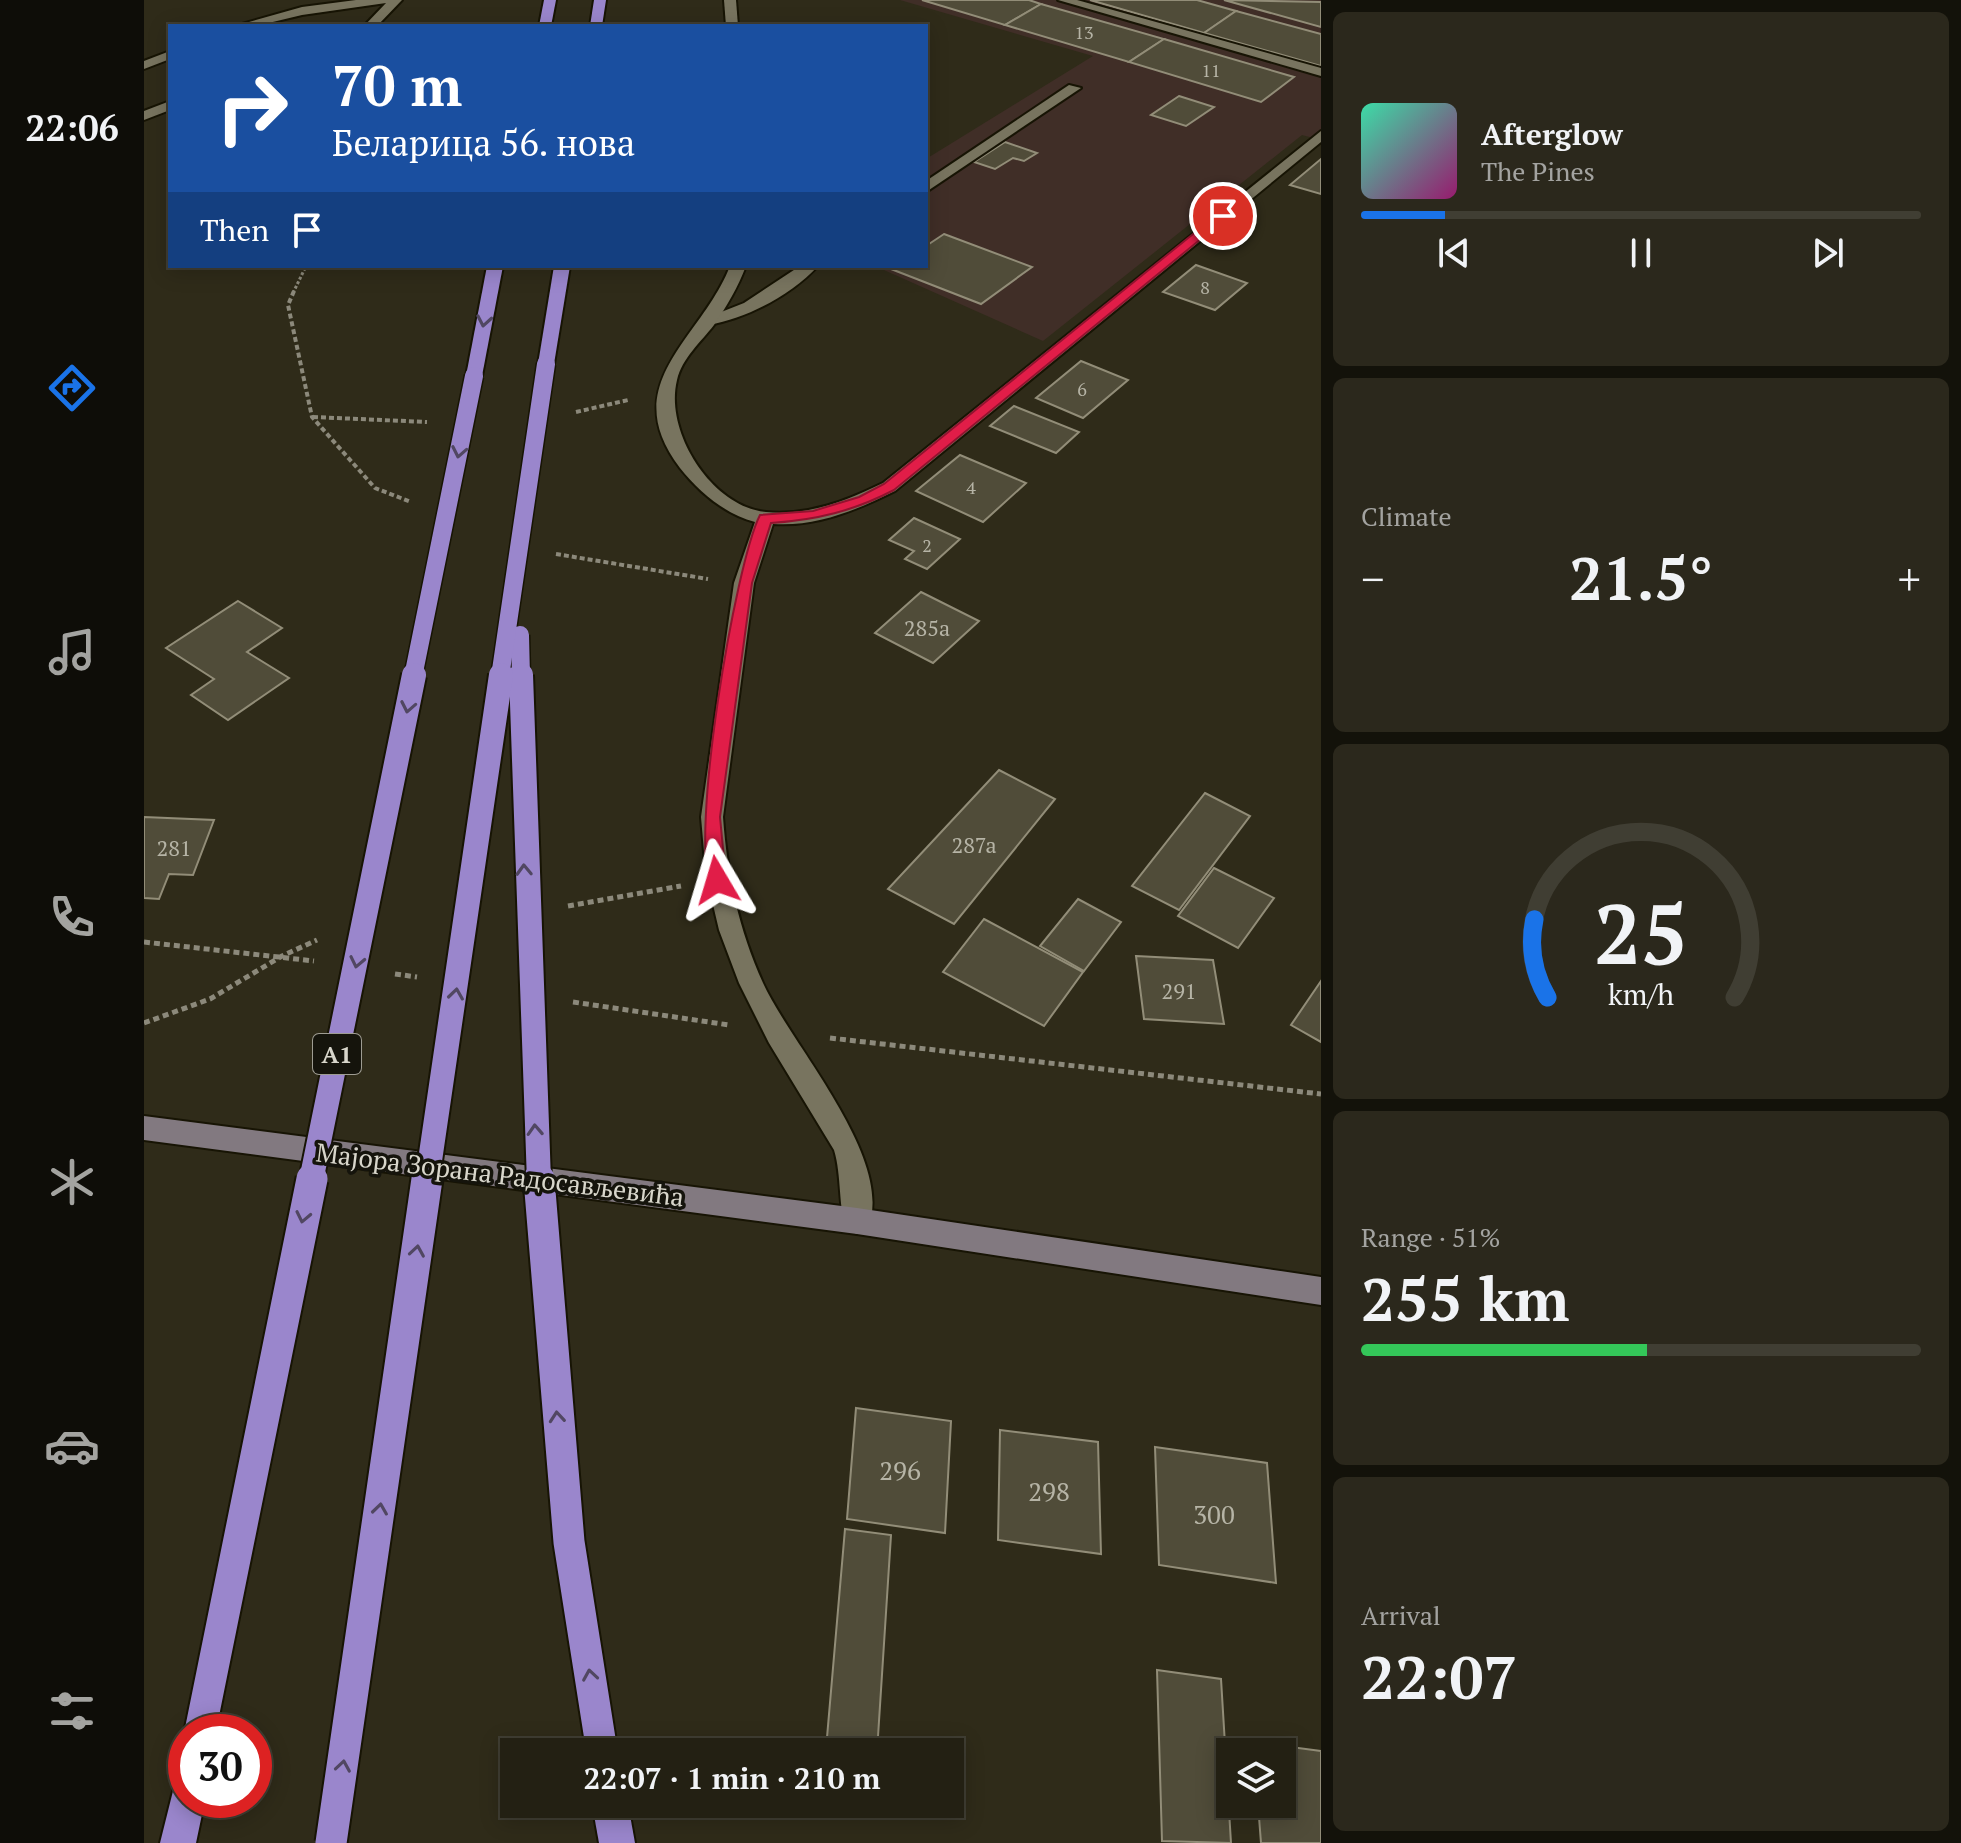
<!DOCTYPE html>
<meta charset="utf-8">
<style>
:root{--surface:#232013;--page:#2b281c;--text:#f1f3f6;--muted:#a3a3a0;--line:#403e33;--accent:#1a73e8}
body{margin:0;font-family:"PT Serif",serif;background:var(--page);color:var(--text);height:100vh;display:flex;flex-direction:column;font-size:30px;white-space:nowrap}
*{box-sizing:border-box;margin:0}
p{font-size:26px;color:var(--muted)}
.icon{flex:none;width:44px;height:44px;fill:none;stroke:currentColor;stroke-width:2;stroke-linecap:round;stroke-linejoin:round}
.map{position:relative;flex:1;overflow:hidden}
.panel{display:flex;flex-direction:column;gap:12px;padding:12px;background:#13120a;width:640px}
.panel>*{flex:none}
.top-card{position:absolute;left:24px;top:24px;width:760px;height:244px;border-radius:0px;box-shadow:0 4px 20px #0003,0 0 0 2px var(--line);background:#1a4fa0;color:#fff;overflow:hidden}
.controls{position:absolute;left:1072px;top:1738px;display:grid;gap:16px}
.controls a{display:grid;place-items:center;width:80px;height:80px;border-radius:0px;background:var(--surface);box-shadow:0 4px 20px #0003,0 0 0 2px var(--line);font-size:40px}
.speed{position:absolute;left:24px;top:1714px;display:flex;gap:16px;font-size:40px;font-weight:700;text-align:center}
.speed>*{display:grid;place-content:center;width:104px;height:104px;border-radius:50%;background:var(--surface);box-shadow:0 4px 20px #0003,0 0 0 2px var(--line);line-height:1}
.speed .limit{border:12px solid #d22;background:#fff;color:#111}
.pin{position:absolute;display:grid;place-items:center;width:68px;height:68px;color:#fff;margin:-34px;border:4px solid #fff;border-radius:50%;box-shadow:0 2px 8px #0007}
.me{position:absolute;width:88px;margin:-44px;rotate:353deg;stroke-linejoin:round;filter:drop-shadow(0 0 6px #0008)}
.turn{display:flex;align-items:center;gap:28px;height:168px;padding:0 32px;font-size:36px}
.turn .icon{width:104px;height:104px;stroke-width:2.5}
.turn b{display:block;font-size:56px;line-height:68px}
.then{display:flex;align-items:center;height:76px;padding:0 32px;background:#0003;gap:16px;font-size:30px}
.big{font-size:60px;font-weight:800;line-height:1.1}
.panel .tile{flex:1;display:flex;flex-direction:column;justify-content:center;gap:12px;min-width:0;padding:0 28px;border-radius:12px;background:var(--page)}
.panel .dial{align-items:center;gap:0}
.dial svg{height:208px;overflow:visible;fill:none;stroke:var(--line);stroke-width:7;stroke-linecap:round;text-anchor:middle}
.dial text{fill:var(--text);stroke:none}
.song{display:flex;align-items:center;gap:24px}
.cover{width:96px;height:96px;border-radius:12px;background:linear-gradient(135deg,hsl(160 70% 55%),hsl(320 70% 35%))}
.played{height:8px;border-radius:4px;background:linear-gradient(90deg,var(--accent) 15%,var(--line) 15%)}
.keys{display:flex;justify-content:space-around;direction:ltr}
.heat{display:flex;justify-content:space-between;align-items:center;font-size:44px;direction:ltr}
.charge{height:12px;border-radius:6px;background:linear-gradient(90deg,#34c759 51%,var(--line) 0)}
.trip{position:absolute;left:356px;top:1738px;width:464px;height:80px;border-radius:0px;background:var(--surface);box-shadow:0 4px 20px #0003,0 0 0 2px var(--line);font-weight:800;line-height:80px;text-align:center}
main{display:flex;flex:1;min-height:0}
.tab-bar{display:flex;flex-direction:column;width:144px;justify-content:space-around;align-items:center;background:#0e0d08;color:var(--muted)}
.tab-bar .icon{width:56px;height:56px}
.tab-bar .selected{color:var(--accent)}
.tab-bar b{font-size:36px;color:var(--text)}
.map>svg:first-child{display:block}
.industrial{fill:#402e27}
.building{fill:#504c39;stroke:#928d78;stroke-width:2}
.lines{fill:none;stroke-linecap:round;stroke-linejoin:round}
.lane-casing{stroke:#171404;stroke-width:4}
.street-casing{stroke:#171404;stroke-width:4}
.secondary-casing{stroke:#171404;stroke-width:4}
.highway-casing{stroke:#171404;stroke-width:4}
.path-far2{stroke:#8c897b;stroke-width:3;stroke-dasharray:3 2;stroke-linecap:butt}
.path-far1{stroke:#8c897b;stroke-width:4;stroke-dasharray:5 3;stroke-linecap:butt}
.path{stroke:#8c897b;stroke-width:5;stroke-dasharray:6 4;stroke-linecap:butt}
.lane{fill:#78745f;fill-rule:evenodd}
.street{fill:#78745f;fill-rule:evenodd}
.secondary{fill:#827980;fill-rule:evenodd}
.highway{fill:#9a86cc;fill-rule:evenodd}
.highway-bridge-far2-casing{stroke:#171404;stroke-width:21;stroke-linecap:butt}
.highway-bridge-far1-casing{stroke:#171404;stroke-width:28;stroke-linecap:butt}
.highway-bridge-casing{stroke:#171404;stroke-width:35;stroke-linecap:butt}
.highway-bridge-far2{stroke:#9a86cc;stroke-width:18}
.highway-bridge-far1{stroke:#9a86cc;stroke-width:24}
.highway-bridge{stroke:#9a86cc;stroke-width:31}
.oneway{stroke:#514762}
.route{fill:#e11d48;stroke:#92132f;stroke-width:2}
.labels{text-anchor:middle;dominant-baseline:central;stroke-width:7;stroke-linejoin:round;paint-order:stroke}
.far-number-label{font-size:18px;fill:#b6b4a6}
.number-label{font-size:22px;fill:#b6b4a6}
.shield{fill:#15140c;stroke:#9e9c92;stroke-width:2}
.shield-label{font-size:24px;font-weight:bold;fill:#d8d6cb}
.street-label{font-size:26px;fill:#d8d6cb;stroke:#15140c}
.near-number-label{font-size:26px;fill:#b6b4a6}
</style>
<main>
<nav class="tab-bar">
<b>22:06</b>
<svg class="icon selected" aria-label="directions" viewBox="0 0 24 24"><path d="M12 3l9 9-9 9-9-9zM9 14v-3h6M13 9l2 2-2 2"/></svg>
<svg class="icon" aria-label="music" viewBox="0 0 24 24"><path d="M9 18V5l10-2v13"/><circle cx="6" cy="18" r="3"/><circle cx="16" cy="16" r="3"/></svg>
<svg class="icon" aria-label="phone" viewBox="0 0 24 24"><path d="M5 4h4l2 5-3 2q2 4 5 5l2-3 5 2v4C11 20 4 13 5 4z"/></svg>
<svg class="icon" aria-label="climate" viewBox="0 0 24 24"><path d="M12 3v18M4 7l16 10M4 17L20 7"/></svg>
<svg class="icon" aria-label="car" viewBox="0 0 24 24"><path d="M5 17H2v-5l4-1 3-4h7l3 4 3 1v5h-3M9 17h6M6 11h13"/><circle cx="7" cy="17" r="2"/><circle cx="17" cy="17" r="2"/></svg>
<svg class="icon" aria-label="filters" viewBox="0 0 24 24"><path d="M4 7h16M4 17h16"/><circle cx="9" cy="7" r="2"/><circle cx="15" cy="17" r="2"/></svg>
</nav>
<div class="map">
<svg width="1177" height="1843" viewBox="0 0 1177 1843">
<rect width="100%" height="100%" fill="#2f2b19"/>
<!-- industrial -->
<polygon class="industrial" points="756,0 1177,0 1177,140 1158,135 899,341 731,266 782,266 782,159 949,56"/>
<!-- building -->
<g class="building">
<polygon points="778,0 885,0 897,4 861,25"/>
<polygon points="946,0 1053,0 1092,11 1060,33"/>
<polygon points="1080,0 1177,2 1177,27"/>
<polygon points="897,4 1020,39 985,62 861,25"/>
<polygon points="1092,11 1177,34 1177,66 1060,33"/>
<polygon points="1020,39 1150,77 1117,102 985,62"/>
<polygon points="1035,96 1070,107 1042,126 1007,115"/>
<polygon points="861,142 893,153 880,161 869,158 851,169 830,162"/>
<polygon points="1177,159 1177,194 1146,185"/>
<polygon points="800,234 888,267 837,304 747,269 782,266 782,246"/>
<polygon points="1052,265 1103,283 1071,310 1019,292"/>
<polygon points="937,361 984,380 939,418 892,398"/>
<polygon points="870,406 935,432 912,453 846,426"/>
<polygon points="816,455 882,483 839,522 772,491"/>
<polygon points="770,518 816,539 783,569 761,559 770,551 745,540"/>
<polygon points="777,592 835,621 789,663 731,633"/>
<polygon points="94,601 138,628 103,652 145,678 84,720 47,695 70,679 22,648"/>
<polygon points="855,770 911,799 810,924 744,889"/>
<polygon points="1061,793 1106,816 1035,910 988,886"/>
<polygon points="0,817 70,820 49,875 25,874 15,899 0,898"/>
<polygon points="1070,868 1130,898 1094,948 1034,916"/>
<polygon points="934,899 977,922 940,971 896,946"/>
<polygon points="840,919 939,972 900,1026 799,972"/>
<polygon points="992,956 1069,960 1080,1024 1000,1019"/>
<polygon points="1177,981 1177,1042 1147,1025"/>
<polygon points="712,1408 807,1421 801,1533 703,1519"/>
<polygon points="856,1430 954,1442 957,1554 854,1540"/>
<polygon points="1011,1447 1123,1463 1132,1583 1015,1565"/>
<polygon points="701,1529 747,1535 733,1752 682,1749"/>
<polygon points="1013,1670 1077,1679 1087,1843 1018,1841"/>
<polygon points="1109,1742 1177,1751 1177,1843 1117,1843 1114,1804 1138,1804 1138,1752 1110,1752"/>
</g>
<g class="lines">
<!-- lane casing -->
<g class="lane-casing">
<g id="lane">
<polygon points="212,0 258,0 233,26 220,26 242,3 158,15 112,26 91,26 158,7"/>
<polygon points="26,51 26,59 0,69 0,61"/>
<polygon points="925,85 937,88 782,192 782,181"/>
<polygon points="26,101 26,110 0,120 0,111"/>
<path d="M656,266H674C647,295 604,318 565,325L557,320L600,303Z"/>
</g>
</g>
<!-- street casing -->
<g class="street-casing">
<g id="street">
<polygon points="580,0 592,0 594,26 582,26"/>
<polygon points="914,0 933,0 1177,68 1177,76"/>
<path d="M1177,131V142L751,491C713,510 672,527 629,524L610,583L579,817C583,875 595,930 619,983C647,1045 754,1162 723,1230L713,1234L703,1230C694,1210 698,1176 690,1150L625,1043L595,983L575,930L562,875L557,817L590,583L611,522C581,514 555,492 536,468C471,383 558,339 586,266H602C594,287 583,306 570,325C557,342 538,358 533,380C520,432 568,507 622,512C664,516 702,501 739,483Z"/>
</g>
</g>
<!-- secondary casing -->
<g class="secondary-casing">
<polygon id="secondary" points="0,1116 713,1208 1177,1277 1177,1305 713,1234 0,1140"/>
</g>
<!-- highway casing -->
<g class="highway-casing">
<g id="highway">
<polygon points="400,0 412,0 407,26 395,26"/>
<polygon points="450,0 462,0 458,26 446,26"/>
<polygon points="343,266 359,266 338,376 330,381 322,376"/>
<polygon points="410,266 426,266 410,364 402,369 394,364"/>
<polygon points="42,1783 42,1800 61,1800 52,1843 16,1843 30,1787"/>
<polygon points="448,1804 484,1804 491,1843 455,1843"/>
</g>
</g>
<!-- path-far2 -->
<polyline class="path-far2" points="149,293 162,266"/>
<!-- path-far1 -->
<g class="path-far1">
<polyline points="150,291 144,305 168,417 231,488 267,502"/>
<polyline points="432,412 484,400"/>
<polyline points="169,417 283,422"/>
<polyline points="412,554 564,579"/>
</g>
<!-- path -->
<g class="path">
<polyline points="424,906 537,886"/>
<polyline points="0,942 170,961"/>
<polyline points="251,974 273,977"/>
<polyline points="429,1002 585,1025"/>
<polyline points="0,1023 66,999 138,956 173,940"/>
<polyline points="686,1038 1177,1094"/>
</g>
<!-- lane -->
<use href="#lane" class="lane"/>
<!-- street -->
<use href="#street" class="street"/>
<!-- secondary -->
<use href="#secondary" class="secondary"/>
<!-- highway -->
<use href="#highway" class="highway"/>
<!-- highway-bridge-far2 casing -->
<g class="highway-bridge-far2-casing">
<g id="highway-bridge-far2">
<polyline points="376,635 377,677"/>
<polyline points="269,677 330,376"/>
<polyline points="356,677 402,364"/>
</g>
</g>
<!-- highway-bridge-far1 casing -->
<g class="highway-bridge-far1-casing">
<g id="highway-bridge-far1">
<polyline points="377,675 395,1181"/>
<polyline points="167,1181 270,675"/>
<polyline points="283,1181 357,675"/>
</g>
</g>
<!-- highway-bridge casing -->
<g class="highway-bridge-casing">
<g id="highway-bridge">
<polyline points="395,1179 425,1542 458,1752"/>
<polyline points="56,1732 168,1179"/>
<polyline points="187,1843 283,1179"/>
</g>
</g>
<!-- highway-bridge-far2 -->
<use href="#highway-bridge-far2" class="highway-bridge-far2"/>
<!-- highway-bridge-far1 -->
<use href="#highway-bridge-far1" class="highway-bridge-far1"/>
<!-- highway-bridge -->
<use href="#highway-bridge" class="highway-bridge"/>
</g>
<!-- one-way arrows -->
<defs><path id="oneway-chevron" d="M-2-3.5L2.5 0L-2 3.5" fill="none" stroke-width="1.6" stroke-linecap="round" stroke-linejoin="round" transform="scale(2)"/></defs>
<g class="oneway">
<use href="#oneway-chevron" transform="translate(340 321) rotate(100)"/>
<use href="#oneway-chevron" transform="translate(315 452) rotate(101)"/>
<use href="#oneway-chevron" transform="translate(264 707) rotate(101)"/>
<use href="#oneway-chevron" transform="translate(380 870) rotate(-92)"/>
<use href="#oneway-chevron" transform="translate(213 962) rotate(102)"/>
<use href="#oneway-chevron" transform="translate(312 994) rotate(-82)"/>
<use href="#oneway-chevron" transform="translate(391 1130) rotate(-93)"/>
<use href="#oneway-chevron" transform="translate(159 1217) rotate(102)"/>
<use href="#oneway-chevron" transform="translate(273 1251) rotate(-81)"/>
<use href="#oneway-chevron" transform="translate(413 1417) rotate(-95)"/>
<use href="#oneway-chevron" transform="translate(236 1509) rotate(-82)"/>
<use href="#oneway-chevron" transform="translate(446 1675) rotate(-99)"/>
<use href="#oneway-chevron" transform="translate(199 1766) rotate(-81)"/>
</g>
<!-- route -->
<path class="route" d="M1075,213L1085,216L750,490C710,511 672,520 627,523L608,583L576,817L582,880L579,885H567C545,839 591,564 616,515L669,511L715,497L740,484Z"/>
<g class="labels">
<!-- far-number labels -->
<g class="far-number-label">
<text x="940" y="32">13</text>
<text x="1067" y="70">11</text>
<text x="1061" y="287">8</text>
<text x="938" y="389">6</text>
<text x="827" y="487">4</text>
<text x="783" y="545">2</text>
</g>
<!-- number labels -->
<g class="number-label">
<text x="783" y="627">285a</text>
<text x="830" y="844">287a</text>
<text x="30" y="847">281</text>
<text x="1035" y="990">291</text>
</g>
<!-- shield labels -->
<rect class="shield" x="169" y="1034" width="48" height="40" rx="6"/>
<g class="shield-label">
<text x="193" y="1054">A1</text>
</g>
<!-- street labels -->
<g class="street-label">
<text transform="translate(356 1174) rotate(7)">Мајора Зорана Радосављевића</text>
</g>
<!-- near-number labels -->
<g class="near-number-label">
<text x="756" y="1470">296</text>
<text x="905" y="1491">298</text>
<text x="1070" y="1514">300</text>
</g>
</g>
</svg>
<div class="controls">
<a><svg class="icon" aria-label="layers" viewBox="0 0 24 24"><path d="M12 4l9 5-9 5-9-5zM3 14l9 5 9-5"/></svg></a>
</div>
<div class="speed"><div class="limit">30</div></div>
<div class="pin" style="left:1079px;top:216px;background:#d93025"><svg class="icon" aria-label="arrive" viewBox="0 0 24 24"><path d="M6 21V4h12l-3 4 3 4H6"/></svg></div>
<svg class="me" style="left:573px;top:880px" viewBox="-20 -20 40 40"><path d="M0-17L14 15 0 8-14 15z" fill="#e11d48" stroke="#fff" stroke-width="4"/></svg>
<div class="trip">22:07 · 1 min · 210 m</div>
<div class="top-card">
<div class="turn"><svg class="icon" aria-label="right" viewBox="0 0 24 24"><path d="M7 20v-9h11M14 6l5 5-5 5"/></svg><div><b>70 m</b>Беларица 56. нова</div></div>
<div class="then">Then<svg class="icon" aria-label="arrive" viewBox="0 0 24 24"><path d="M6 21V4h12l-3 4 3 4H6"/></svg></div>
</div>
</div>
<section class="panel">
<div class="tile">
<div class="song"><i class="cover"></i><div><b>Afterglow</b><p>The Pines</p></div></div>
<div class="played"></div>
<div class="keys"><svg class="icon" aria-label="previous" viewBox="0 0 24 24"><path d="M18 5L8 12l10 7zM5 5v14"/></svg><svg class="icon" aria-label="pause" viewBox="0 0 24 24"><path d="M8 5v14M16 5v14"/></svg><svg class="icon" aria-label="next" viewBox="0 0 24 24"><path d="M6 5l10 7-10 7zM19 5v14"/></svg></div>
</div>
<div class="tile"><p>Climate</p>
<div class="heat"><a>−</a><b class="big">21.5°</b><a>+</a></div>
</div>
<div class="tile dial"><svg viewBox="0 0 100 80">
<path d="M14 69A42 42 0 1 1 86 69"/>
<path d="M14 69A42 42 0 0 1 9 39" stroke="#1a73e8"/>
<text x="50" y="56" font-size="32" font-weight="700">25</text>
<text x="50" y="72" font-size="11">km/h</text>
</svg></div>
<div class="tile"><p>Range · 51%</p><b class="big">255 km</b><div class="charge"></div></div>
<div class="tile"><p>Arrival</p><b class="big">22:07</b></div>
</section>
</main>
